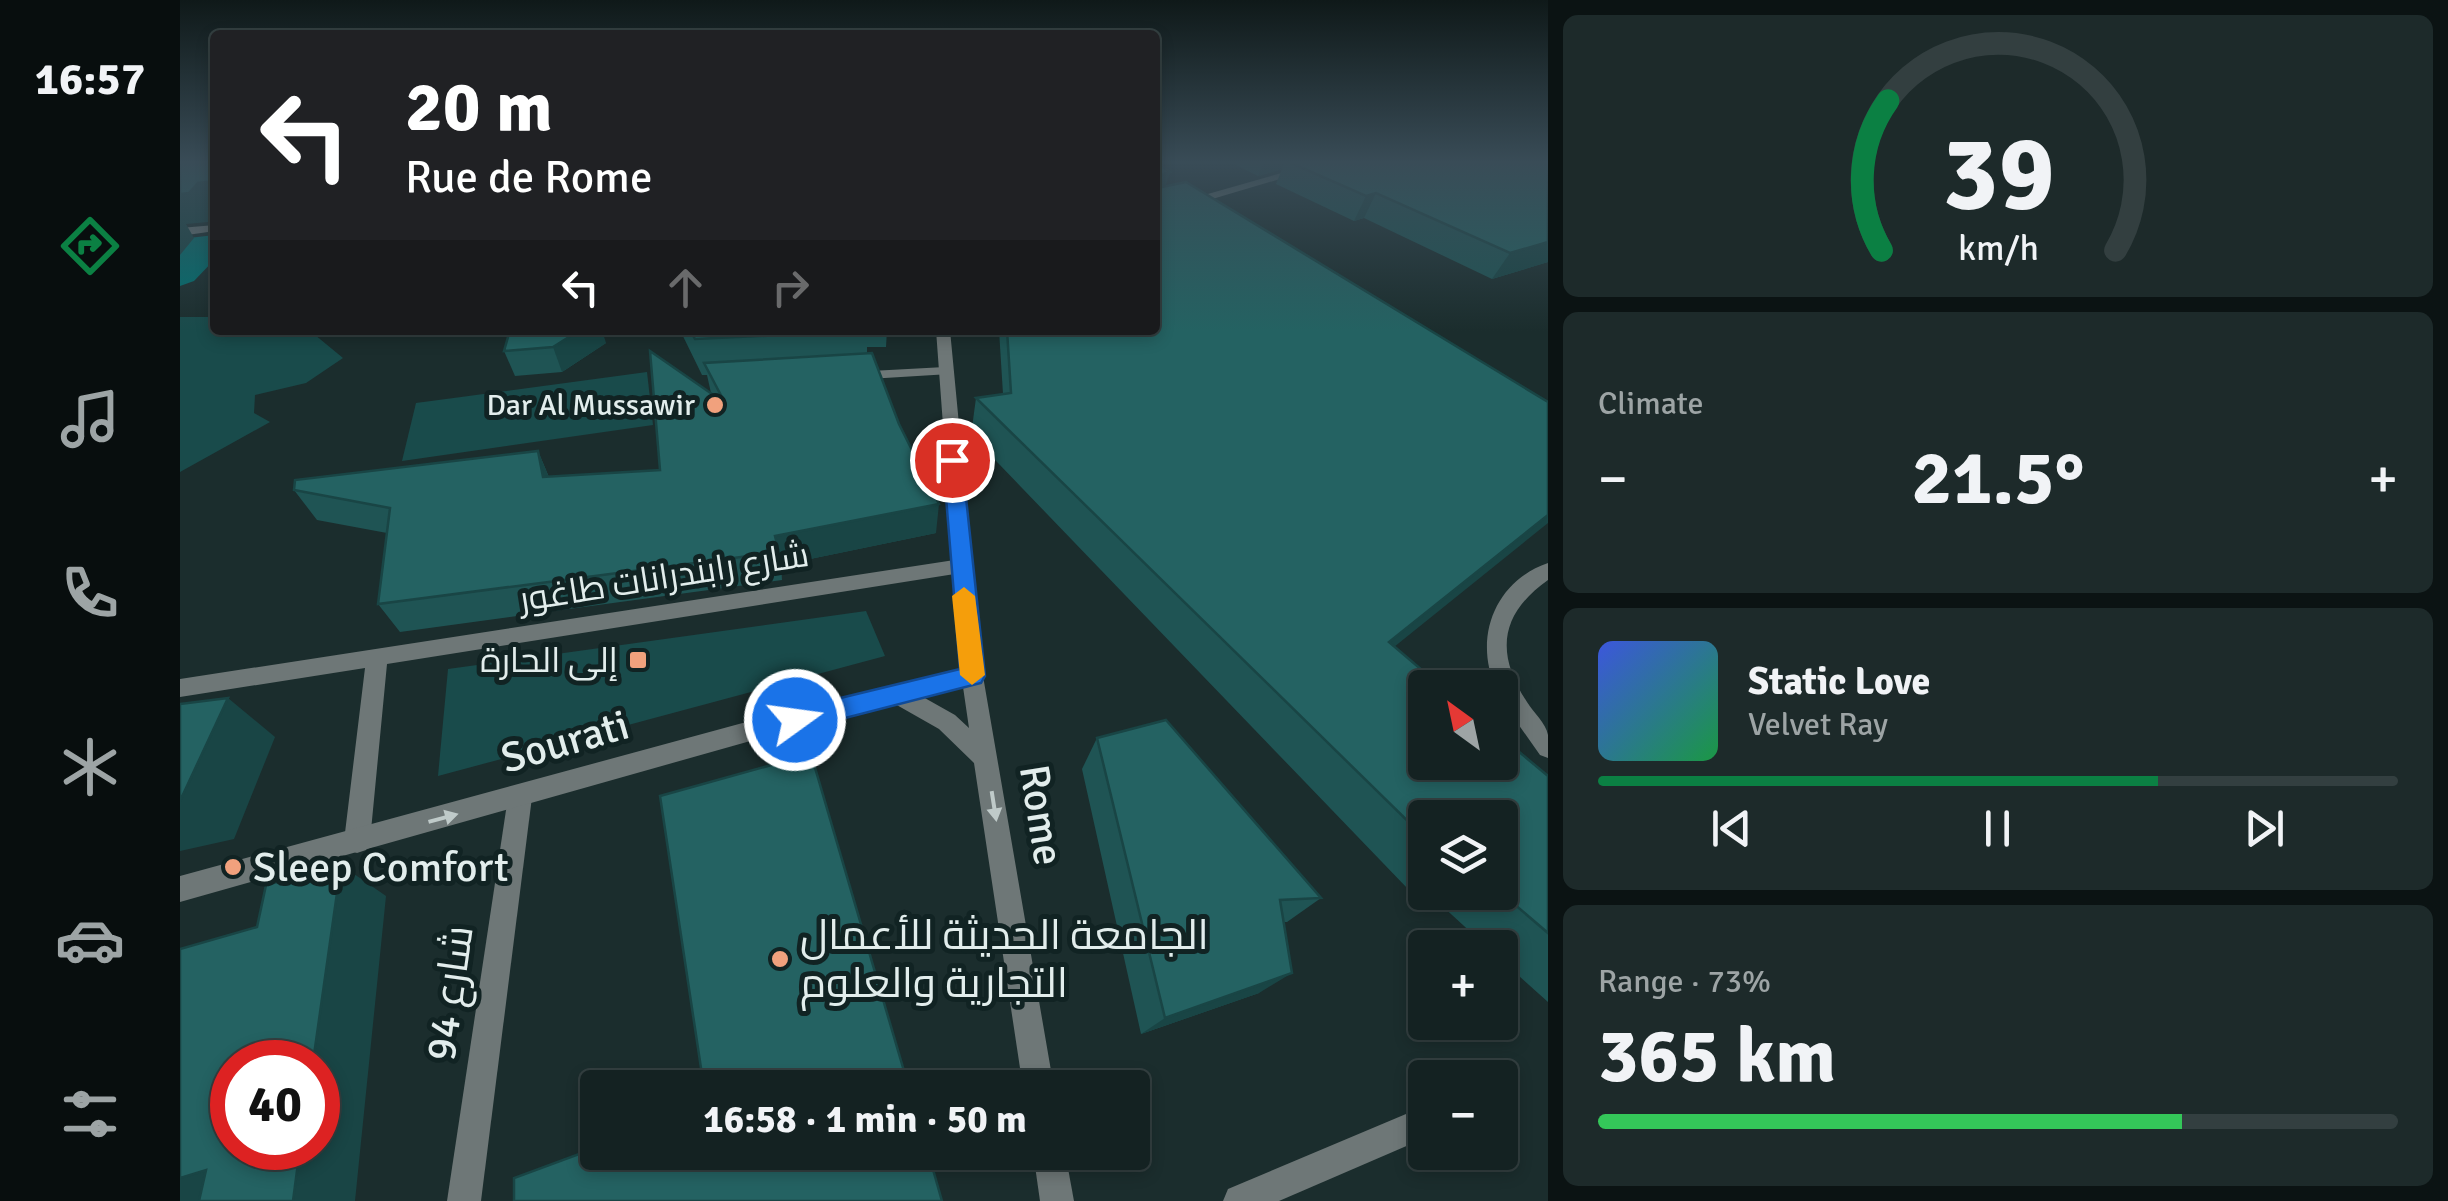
<!DOCTYPE html>
<meta charset="utf-8">
<style>
:root{--surface:#142222;--page:#1d2a2a;--text:#f1f3f6;--muted:#9da4a5;--line:#333f40;--accent:#0b8043}
body{margin:0;font-family:Signika,Cairo,sans-serif;background:var(--page);color:var(--text);height:100vh;display:flex;flex-direction:column;font-size:38px;white-space:nowrap}
*{box-sizing:border-box;margin:0}
p{font-size:32px;color:var(--muted)}
.icon{flex:none;width:55px;height:55px;fill:none;stroke:currentColor;stroke-width:2;stroke-linecap:round;stroke-linejoin:round}
.map{position:relative;flex:1;overflow:hidden}
.panel{display:flex;flex-direction:column;gap:15px;padding:15px;background:#0b1313;width:900px}
.panel>*{flex:none}
.hud{position:absolute;left:30px;top:30px;width:950px;height:305px;border-radius:10px;box-shadow:0 5px 15px #0003,0 0 0 2px var(--line);background:#202124;color:#fff;overflow:hidden}
.needle{width:65px;rotate:327deg}
.tools{position:absolute;left:1228px;top:670px;display:grid;gap:20px}
.tools a{display:grid;place-items:center;width:110px;height:110px;border-radius:10px;background:var(--surface);box-shadow:0 5px 15px #0003,0 0 0 2px var(--line);font-size:50px}
.speed{position:absolute;left:30px;top:1040px;display:flex;gap:20px;font-size:50px;font-weight:700;text-align:center}
.speed>*{display:grid;place-content:center;width:130px;height:130px;border-radius:50%;background:var(--surface);box-shadow:0 5px 15px #0003,0 0 0 2px var(--line);line-height:1}
.speed .limit{border:15px solid #d22;background:#fff;color:#111}
.pin{position:absolute;display:grid;place-items:center;width:85px;height:85px;color:#fff;margin:-42px;border:5px solid #fff;border-radius:50%;box-shadow:0 2px 10px #0007}
.me{position:absolute;width:110px;margin:-55px;rotate:76deg;stroke-linejoin:round;filter:drop-shadow(0 0 8px #0008)}
.turn{display:flex;align-items:center;gap:35px;height:210px;padding:0 30px;font-size:45px}
.turn .icon{width:130px;height:130px;stroke-width:2.5}
.turn b{display:block;font-size:70px;line-height:85px}
.lanes{display:flex;align-items:center;height:95px;padding:0 30px;background:#0003;justify-content:center;gap:50px;direction:ltr}
.lanes .off{opacity:.35}
.big{font-size:75px;font-weight:700;line-height:1.1}
.panel .tile{flex:1;display:flex;flex-direction:column;justify-content:center;gap:15px;min-width:0;padding:0 35px;border-radius:15px;background:var(--page)}
.panel .dial{align-items:center;gap:0}
.dial svg{height:260px;overflow:visible;fill:none;stroke:var(--line);stroke-width:7;stroke-linecap:round;text-anchor:middle}
.dial text{fill:var(--text);stroke:none}
.song{display:flex;align-items:center;gap:30px}
.cover{width:120px;height:120px;border-radius:15px;background:linear-gradient(135deg,hsl(230 70% 55%),hsl(140 70% 35%))}
.played{height:10px;border-radius:5px;background:linear-gradient(90deg,var(--accent) 70%,var(--line) 70%)}
.keys{display:flex;justify-content:space-around;direction:ltr}
.heat{display:flex;justify-content:space-between;align-items:center;font-size:55px;direction:ltr}
.charge{height:15px;border-radius:8px;background:linear-gradient(90deg,#34c759 73%,var(--line) 0)}
.trip{position:absolute;left:400px;top:1070px;width:570px;height:100px;border-radius:10px;background:var(--surface);box-shadow:0 5px 15px #0003,0 0 0 2px var(--line);font-weight:700;line-height:100px;text-align:center}
main{display:flex;flex:1;min-height:0}
.menu{display:flex;flex-direction:column;width:180px;justify-content:space-around;align-items:center;background:#080e0e;color:var(--muted)}
.menu .icon{width:70px;height:70px}
.menu .selected{color:var(--accent)}
.menu b{font-size:45px;color:var(--text)}
.map>svg:first-child{display:block}
.green{fill:#194b4b}
.forest{fill:#006f6f}
.lines{fill:none;stroke-linecap:round;stroke-linejoin:round}
.service{fill:#6e7777;fill-rule:evenodd}
.minor{fill:#6e7777;fill-rule:evenodd}
.tertiary{fill:#6e7777;fill-rule:evenodd}
.wall{fill:#1f5454}
.shaded-wall{fill:#194545}
.building{fill:#246262;stroke:#194545;stroke-width:2.5}
.oneway{fill:#bfcac9}
.route{fill:#1a73e8;stroke:#114b97;stroke-width:2.5}
.slow{fill:#f59e0b}
.poi-dot{fill:#f1a17d;stroke:#112323;stroke-width:4}
.labels{text-anchor:middle;dominant-baseline:central;stroke-width:10;stroke-linejoin:round;paint-order:stroke}
.far-poi-label{font-size:30px;fill:#e2edec;stroke:#112323;text-anchor:end}
.street-label{font-size:35px;fill:#e2edec;stroke:#112323}
.poi-label{font-size:35px;fill:#e2edec;stroke:#112323;text-anchor:end}
.near-street-label{font-size:42px;fill:#e2edec;stroke:#112323}
.near-poi-label{font-size:42px;fill:#e2edec;stroke:#112323;text-anchor:start}
</style>
<main>
<nav class="menu">
<b>16:57</b>
<svg class="icon selected" aria-label="directions" viewBox="0 0 24 24"><path d="M12 3l9 9-9 9-9-9zM9 14v-3h6M13 9l2 2-2 2"/></svg>
<svg class="icon" aria-label="music" viewBox="0 0 24 24"><path d="M9 18V5l10-2v13"/><circle cx="6" cy="18" r="3"/><circle cx="16" cy="16" r="3"/></svg>
<svg class="icon" aria-label="phone" viewBox="0 0 24 24"><path d="M5 4h4l2 5-3 2q2 4 5 5l2-3 5 2v4C11 20 4 13 5 4z"/></svg>
<svg class="icon" aria-label="climate" viewBox="0 0 24 24"><path d="M12 3v18M4 7l16 10M4 17L20 7"/></svg>
<svg class="icon" aria-label="car" viewBox="0 0 24 24"><path d="M5 17H2v-5l4-1 3-4h7l3 4 3 1v5h-3M9 17h6M6 11h13"/><circle cx="7" cy="17" r="2"/><circle cx="17" cy="17" r="2"/></svg>
<svg class="icon" aria-label="filters" viewBox="0 0 24 24"><path d="M4 7h16M4 17h16"/><circle cx="9" cy="7" r="2"/><circle cx="15" cy="17" r="2"/></svg>
</nav>
<div class="map">
<svg width="1368" height="1201" viewBox="0 0 1368 1201">
<rect width="100%" height="100%" fill="#1b2d2d"/>
<!-- green -->
<g class="green">
<polygon points="0,317 35,317 35,330 129,330 163,358 126,383 75,395 74,413 90,422 0,472"/>
<polygon points="467,372 473,425 222,461 236,403"/>
<polygon points="686,611 705,656 258,776 268,669"/>
</g>
<!-- forest -->
<polygon class="forest" points="35,235 35,259 14,281 0,286 0,239"/>
<g class="lines">
<!-- service -->
<g class="service">
<polygon points="765,367 770,368 770,374 672,380 665,376 672,372"/>
<path d="M1368,563V580C1320,614 1315,653 1347,702C1353,712 1366,723 1368,735C1368,742 1368,751 1368,758L1360,755L1324,704L1320,688H1316C1293,638 1315,581 1368,563Z"/>
<polygon points="1245,1106 1245,1138 1099,1201 1043,1201 1048,1189"/>
</g>
<!-- minor -->
<g class="minor">
<polygon points="1137,163 1154,163 975,216 975,209"/>
<polygon points="35,225 35,231 0,236 0,228"/>
<polygon points="781,559 791,566 781,573 207,664 190,841 186,850 177,853 168,850 164,841 185,668 0,697 0,679"/>
<polygon points="340,786 349,789 352,797 301,1201 267,1201 328,797 331,789"/>
</g>
<!-- tertiary -->
<g class="tertiary">
<path d="M756,330H770L803,676L874,1088H843L794,763L759,729L715,704L581,738L0,902V876L581,718L781,670ZM783,687L789,728L775,715L743,697Z"/>
<polygon points="853,1152 885,1152 894,1201 860,1201"/>
</g>
</g>
<!-- wall -->
<g class="wall">
<polygon points="1052,163 1368,163 1368,262 1312,279 1184,218 1174,221 1096,184 1102,169 1078,176"/>
<polygon points="986,186 1215,647 1368,776 1368,1002 1320,959 1320,948 1308,948 1247,892 1320,892 1245,818 1245,891 1237,884 1228,889 791,435 796,398 823,394 819,330 975,330"/>
<polygon points="500,330 707,330 706,347 687,347 687,354 756,533 601,565 602,580 220,632 198,604 207,533 137,520 114,490 358,451 369,477 480,470 531,393 527,375 522,375"/>
<polygon points="426,343 382,372 335,376 324,351"/>
<polygon points="917,738 1141,898 1107,922 1104,922 1079,993 961,1034 902,769"/>
</g>
<!-- shaded-wall -->
<g class="shaded-wall">
<polygon points="1083,163 1104,163 1102,169 1078,176"/>
<polygon points="990,172 980,204 981,175"/>
<polygon points="35,181 35,214 28,222 6,224 14,238 0,255 0,194 18,183"/>
<polygon points="1196,193 1184,218 1174,221 1186,196"/>
<polygon points="1368,242 1368,262 1312,279 1330,253"/>
<polygon points="400,330 422,330 426,343 382,372 373,347"/>
<polygon points="358,451 370,480 363,477"/>
<polygon points="759,504 756,533 601,565 595,536"/>
<polygon points="1368,515 1368,523 1178,676 1209,642"/>
<polygon points="48,698 95,737 54,839 0,851 0,801"/>
<polygon points="161,865 206,896 175,1201 113,1201 120,1148 138,1148 138,1062 133,1062"/>
<polygon points="1112,973 1079,993 961,1034 985,1018"/>
<polygon points="26,1170 21,1201 0,1201 0,1178"/>
</g>
<!-- building -->
<g class="building">
<polygon points="0,163 35,163 35,181 18,183 9,193 0,194"/>
<polygon points="976,163 990,172 981,175 982,187 1006,182 1368,402 1368,515 1209,642 1263,688 1245,688 1245,762 1320,762 1320,736 1368,776 1368,933 1320,892 1320,818 1245,818 1245,838 796,398 831,393 827,330 975,330"/>
<polygon points="1111,163 1368,163 1368,242 1330,253 1196,193 1186,196"/>
<polygon points="330,330 400,330 373,347 324,351"/>
<polygon points="510,330 686,330 687,331 515,339"/>
<polygon points="470,351 545,403 524,363 692,353 719,424 759,504 595,536 599,552 198,604 210,508 114,490 115,480 358,451 363,477 480,470"/>
<polygon points="48,698 0,801 0,704"/>
<polygon points="986,720 1141,898 1100,900 1112,973 985,1018 917,738"/>
<polygon points="631,754 729,1088 524,1088 480,796"/>
<polygon points="161,865 133,1062 52,1062 52,1148 120,1148 113,1201 19,1201 26,1170 0,1178 0,949 77,927 86,885"/>
<polygon points="418,1147 418,1152 748,1152 762,1201 334,1201 334,1178"/>
</g>
<!-- one-way arrows -->
<defs><path id="oneway-solid" d="M-6-.8H1V-3.2L6.5 0L1 3.2V.8H-6Z" transform="scale(2.5)"/></defs>
<g class="oneway">
<use href="#oneway-solid" transform="translate(814 806) rotate(81)"/>
<use href="#oneway-solid" transform="translate(263 818) rotate(-15)"/>
</g>
<!-- sky -->
<linearGradient id="sky" x2="0" y2="1"><stop stop-color="#0f1919"/><stop offset="0.49" stop-color="#394c57"/><stop offset="1" stop-color="#394c57" stop-opacity="0"/></linearGradient>
<rect width="1368" height="331" fill="url(#sky)"/>
<!-- route -->
<polygon class="route" points="772,454 782,460 805,676 801,683 615,731 606,728 602,720 606,712 615,709 780,669 763,460"/>
<!-- slow -->
<polygon class="slow" points="784,587 795,596 805,675 792,685 780,675 772,596"/>
<!-- markers -->
<g class="poi-dot">
<circle cx="535" cy="405" r="10"/>
<rect x="448" y="650" width="20" height="20" rx="5"/>
<circle cx="53" cy="867" r="10"/>
<circle cx="600" cy="959" r="10"/>
</g>
<g class="labels">
<!-- far-poi labels -->
<g class="far-poi-label">
<text x="515" y="405">Dar Al Mussawir</text>
</g>
<!-- street labels -->
<g class="street-label">
<text transform="translate(484 577) rotate(-9)">شارع رابندرانات طاغور</text>
</g>
<!-- poi labels -->
<g class="poi-label">
<text x="438" y="660">إلی الحارة</text>
</g>
<!-- near-street labels -->
<g class="near-street-label">
<text transform="translate(385 742) rotate(-16)">Sourati</text>
<text transform="translate(861 815) rotate(81)">Rome</text>
<text transform="translate(270 993) rotate(-82)">شارع 94</text>
</g>
<!-- near-poi labels -->
<g class="near-poi-label">
<text x="73" y="867">Sleep Comfort</text>
<text x="620" y="935">الجامعة الحديثة للأعمال<tspan x="620" dy="48">التجارية والعلوم</tspan></text>
</g>
</g>
</svg>
<div class="tools">
<a><svg class="needle" viewBox="-14 -14 28 28"><path d="M0-13l5 13h-10z" fill="#e53935"/><path d="M0 13l5-13h-10z" fill="#9da4a5"/></svg></a>
<a><svg class="icon" aria-label="layers" viewBox="0 0 24 24"><path d="M12 4l9 5-9 5-9-5zM3 14l9 5 9-5"/></svg></a>
<a>+</a>
<a>−</a>
</div>
<div class="speed"><div class="limit">40</div></div>
<div class="pin" style="left:772px;top:460px;background:#d93025"><svg class="icon" aria-label="arrive" viewBox="0 0 24 24"><path d="M6 21V4h12l-3 4 3 4H6"/></svg></div>
<svg class="me" style="left:615px;top:720px" viewBox="-20 -20 40 40"><circle r="17" fill="#1a73e8" stroke="#fff" stroke-width="3"/><path d="M0-11L8 9 0 5-8 9z" fill="#fff"/></svg>
<div class="trip">16:58 · 1 min · 50 m</div>
<div class="hud">
<div class="turn"><svg class="icon" aria-label="left" viewBox="0 0 24 24"><path d="M17 20v-9H6M10 6l-5 5 5 5"/></svg><div><b>20 m</b>Rue de Rome</div></div>
<div class="lanes"><svg class="icon" aria-label="left" viewBox="0 0 24 24"><path d="M17 20v-9H6M10 6l-5 5 5 5"/></svg><svg class="icon off" aria-label="ahead" viewBox="0 0 24 24"><path d="M12 20V5M6 11l6-6 6 6"/></svg><svg class="icon off" aria-label="right" viewBox="0 0 24 24"><path d="M7 20v-9h11M14 6l5 5-5 5"/></svg></div>
</div>
</div>
<section class="panel">
<div class="tile dial"><svg viewBox="0 0 100 80">
<path d="M14 69A42 42 0 1 1 86 69"/>
<path d="M14 69A42 42 0 0 1 16 23" stroke="#0b8043"/>
<text x="50" y="56" font-size="32" font-weight="700">39</text>
<text x="50" y="72" font-size="11">km/h</text>
</svg></div>
<div class="tile"><p>Climate</p>
<div class="heat"><a>−</a><b class="big">21.5°</b><a>+</a></div>
</div>
<div class="tile">
<div class="song"><i class="cover"></i><div><b>Static Love</b><p>Velvet Ray</p></div></div>
<div class="played"></div>
<div class="keys"><svg class="icon" aria-label="previous" viewBox="0 0 24 24"><path d="M18 5L8 12l10 7zM5 5v14"/></svg><svg class="icon" aria-label="pause" viewBox="0 0 24 24"><path d="M8 5v14M16 5v14"/></svg><svg class="icon" aria-label="next" viewBox="0 0 24 24"><path d="M6 5l10 7-10 7zM19 5v14"/></svg></div>
</div>
<div class="tile"><p>Range · 73%</p><b class="big">365 km</b><div class="charge"></div></div>
</section>
</main>
